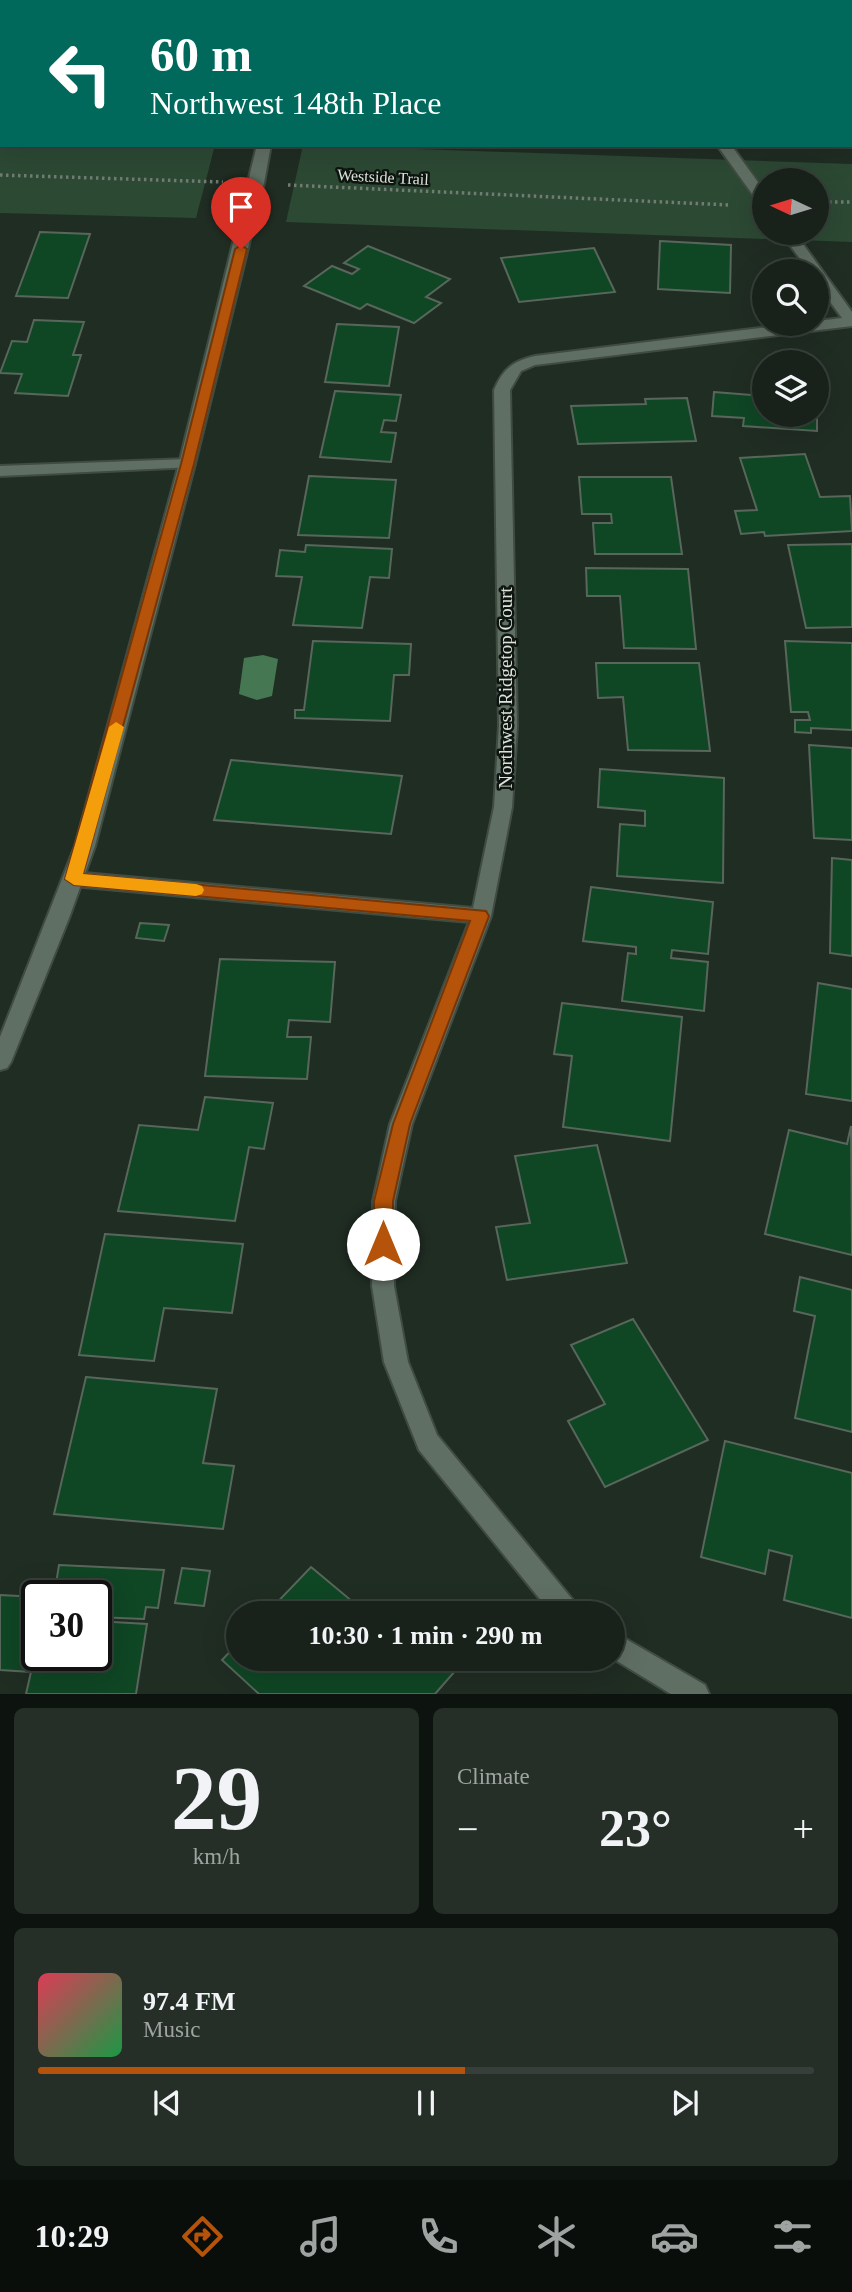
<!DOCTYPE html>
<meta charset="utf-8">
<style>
:root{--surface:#18221a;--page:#252f27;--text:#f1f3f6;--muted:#9fa4a2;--line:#363f39;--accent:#b45309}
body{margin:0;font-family:Georgia,serif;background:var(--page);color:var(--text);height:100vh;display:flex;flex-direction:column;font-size:26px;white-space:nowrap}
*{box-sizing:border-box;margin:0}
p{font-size:23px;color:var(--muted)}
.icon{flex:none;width:38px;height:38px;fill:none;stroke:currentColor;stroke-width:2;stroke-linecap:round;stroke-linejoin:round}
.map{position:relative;height:1694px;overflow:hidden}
.sheet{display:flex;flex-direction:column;gap:14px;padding:14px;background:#0d130e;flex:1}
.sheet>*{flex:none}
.guide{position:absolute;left:0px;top:0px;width:852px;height:147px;box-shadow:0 7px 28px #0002,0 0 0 2px var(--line);background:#00695c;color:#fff;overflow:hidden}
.needle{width:46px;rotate:274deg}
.controls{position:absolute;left:752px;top:168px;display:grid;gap:14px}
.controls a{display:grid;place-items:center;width:77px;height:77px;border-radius:50%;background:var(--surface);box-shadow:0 7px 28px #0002,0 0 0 2px var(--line);font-size:35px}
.speed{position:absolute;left:21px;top:1580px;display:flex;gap:14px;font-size:35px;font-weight:700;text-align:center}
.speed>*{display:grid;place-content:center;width:91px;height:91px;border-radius:50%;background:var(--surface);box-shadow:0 7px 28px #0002,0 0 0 2px var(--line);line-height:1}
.speed .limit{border:4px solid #111;border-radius:10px;background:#fff;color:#111}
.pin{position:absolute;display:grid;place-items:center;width:60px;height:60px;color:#fff;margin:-72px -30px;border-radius:50% 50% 50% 0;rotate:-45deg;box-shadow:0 0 7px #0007}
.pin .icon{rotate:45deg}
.me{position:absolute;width:77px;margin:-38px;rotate:0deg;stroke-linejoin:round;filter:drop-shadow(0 0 5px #0008)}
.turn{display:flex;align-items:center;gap:24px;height:147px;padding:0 35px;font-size:32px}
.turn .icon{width:91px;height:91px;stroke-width:2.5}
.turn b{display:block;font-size:49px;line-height:60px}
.big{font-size:52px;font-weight:600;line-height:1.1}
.sheet .tile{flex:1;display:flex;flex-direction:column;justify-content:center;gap:10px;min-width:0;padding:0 24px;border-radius:10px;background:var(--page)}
.sheet .dial{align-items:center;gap:0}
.dial b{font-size:91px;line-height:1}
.song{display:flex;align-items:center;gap:21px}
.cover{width:84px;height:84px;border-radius:10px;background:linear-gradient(135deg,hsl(350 70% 55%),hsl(140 70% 35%))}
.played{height:7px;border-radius:4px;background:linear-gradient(90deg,var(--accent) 55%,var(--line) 55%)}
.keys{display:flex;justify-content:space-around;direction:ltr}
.heat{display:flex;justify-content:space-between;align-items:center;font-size:38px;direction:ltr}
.sheet .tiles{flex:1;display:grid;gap:14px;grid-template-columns:1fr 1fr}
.tile:last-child{grid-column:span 2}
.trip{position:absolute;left:226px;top:1601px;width:399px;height:70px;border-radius:35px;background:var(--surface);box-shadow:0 7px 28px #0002,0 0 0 2px var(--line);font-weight:600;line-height:70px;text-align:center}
.menu{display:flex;height:112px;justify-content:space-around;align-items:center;background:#0a0e0a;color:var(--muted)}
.menu .icon{width:49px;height:49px}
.menu .active{color:var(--accent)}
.menu b{font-size:32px;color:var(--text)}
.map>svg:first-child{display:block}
.green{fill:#2c4934;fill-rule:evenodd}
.water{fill:#447752}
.building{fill:#0f4624;stroke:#58665b;stroke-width:2}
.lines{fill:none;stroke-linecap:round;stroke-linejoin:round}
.minor-casing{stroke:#404b42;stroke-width:4}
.tertiary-casing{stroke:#404b42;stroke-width:4}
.path{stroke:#707b72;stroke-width:3.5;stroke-dasharray:2.5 3.5;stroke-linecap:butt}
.minor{fill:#606f64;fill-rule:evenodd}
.tertiary{fill:#606f64;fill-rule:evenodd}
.route{fill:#b45309;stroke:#753606;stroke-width:2}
.slow{fill:#f59e0b}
.labels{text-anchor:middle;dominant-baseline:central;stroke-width:5;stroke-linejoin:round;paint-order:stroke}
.far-street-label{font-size:16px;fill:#dbe3dc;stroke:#0e140f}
.street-label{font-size:19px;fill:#dbe3dc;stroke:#0e140f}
</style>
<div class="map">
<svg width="852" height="1694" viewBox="0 0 852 1694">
<rect width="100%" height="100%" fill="#202d23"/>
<!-- green -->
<g class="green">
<polygon points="0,136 2,145 215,145 196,218 0,213"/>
<path d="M303,145L852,164V242L286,222ZM765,180H817V233H765Z"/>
</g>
<!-- water -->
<polygon class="water" points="263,655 278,659 272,696 257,700 239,694 244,658"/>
<!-- building -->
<g class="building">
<polygon points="146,0 211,0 146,2"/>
<polygon points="397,0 488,0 489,2 398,2"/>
<polygon points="539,0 608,0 538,2"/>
<polygon points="744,0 820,0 743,2"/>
<polygon points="40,232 90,234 68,298 16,296"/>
<polygon points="660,241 731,245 730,293 658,289"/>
<polygon points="368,246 450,279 426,297 441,303 414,323 367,304 360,309 304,286 332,266 352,274 359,269 344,263"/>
<polygon points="594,248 615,292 519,302 501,258"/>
<polygon points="34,320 84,322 73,355 81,355 68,396 15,393 22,374 0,373 12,341 27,342"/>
<polygon points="337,324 399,327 389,386 325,382"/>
<polygon points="335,391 401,395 396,421 384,420 381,432 396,433 391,462 320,457"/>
<polygon points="714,392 765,396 765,415 817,415 817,431 743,426 744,418 712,416"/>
<polygon points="687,398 696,441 578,444 571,406 646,404 645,399"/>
<polygon points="805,454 820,497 850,496 852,531 765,536 764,532 741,534 735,511 757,510 740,458"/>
<polygon points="309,476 396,480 389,538 298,535"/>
<polygon points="579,477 671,477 682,554 595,554 593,523 612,523 611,514 582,514"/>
<polygon points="852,544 852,627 806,628 788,545"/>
<polygon points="306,545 392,549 389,578 370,577 362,628 293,625 302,577 276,576 280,550 305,552"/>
<polygon points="586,568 688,569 696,649 624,648 620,596 587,596"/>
<polygon points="313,641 411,644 409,675 394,675 390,721 295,718 295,710 304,710"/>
<polygon points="785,641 852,643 852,730 811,728 811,733 795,732 795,720 810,720 808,712 791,712"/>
<polygon points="596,663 699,663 710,751 628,750 623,697 598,698"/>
<polygon points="809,745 852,748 852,840 814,838"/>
<polygon points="231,760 402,776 391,834 214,820"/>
<polygon points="600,769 724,778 723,883 617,876 620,824 645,826 645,811 598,807"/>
<polygon points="832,858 852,860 852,956 830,953"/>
<polygon points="591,887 713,902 708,954 672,950 671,958 708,962 704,1011 622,1001 628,953 636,954 636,947 583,941"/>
<polygon points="140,923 169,925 164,941 136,938"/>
<polygon points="220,959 335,962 330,1022 289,1020 287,1037 311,1037 307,1079 205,1076"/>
<polygon points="818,983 852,989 852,1101 806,1094"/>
<polygon points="562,1003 682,1017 670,1141 563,1127 572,1056 554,1054"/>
<polygon points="205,1097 273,1103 264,1149 249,1147 235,1221 118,1211 139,1125 198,1130"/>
<polygon points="851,1126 852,1255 765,1234 789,1130 847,1144"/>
<polygon points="597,1145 627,1263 507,1280 496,1227 530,1223 515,1156"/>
<polygon points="105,1234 243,1244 232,1313 164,1308 154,1361 79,1355"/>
<polygon points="800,1277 852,1290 852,1432 795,1418 815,1316 794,1311"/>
<polygon points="633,1319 708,1440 605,1487 568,1421 605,1404 571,1345"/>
<polygon points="86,1377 217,1389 203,1463 234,1466 223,1529 54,1514"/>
<polygon points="725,1441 852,1473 852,1618 784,1600 792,1556 769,1550 765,1574 701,1557"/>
<polygon points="59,1565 164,1570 158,1608 146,1607 144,1619 96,1617 96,1596 54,1596"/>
<polygon points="311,1567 359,1607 353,1614 266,1614"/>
<polygon points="182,1568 210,1571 204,1606 175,1603"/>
<polygon points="0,1595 37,1597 37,1656 96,1656 96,1621 147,1624 136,1694 26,1694 31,1672 0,1670"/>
<polygon points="238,1643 238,1659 360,1659 367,1665 372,1659 444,1659 456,1670 435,1694 259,1694 222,1660"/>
</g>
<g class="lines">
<!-- minor casing -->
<g class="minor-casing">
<g id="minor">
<rect x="76" y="0" width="12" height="2"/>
<polygon points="673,0 685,0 672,2"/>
<rect x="0" y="37" width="2" height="8"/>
<polygon points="717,145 731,145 765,192 765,206 760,205"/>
<path d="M781,233H795L852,312V326L535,365L521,371L510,390L517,726L512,807L491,916L412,1124L395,1201L394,1286L408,1362L437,1435L577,1605L581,1614H552L419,1450L384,1362L372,1286L373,1201L390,1124L469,922L73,886L66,884L63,879L66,874L73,872L473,908L494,807L499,726L494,390C503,369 513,361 535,356L792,324H817V321L842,318L817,284V271H809Z"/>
<polygon points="187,459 195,464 193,467 0,476 0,466"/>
<polygon points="612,1631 705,1685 709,1694 671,1694 612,1658"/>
</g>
</g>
<!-- tertiary casing -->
<g class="tertiary-casing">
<g id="tertiary">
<rect x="289" y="0" width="12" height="2"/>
<polygon points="257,145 271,145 264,183 195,464 95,846 69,918 11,1062 7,1068 0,1070 0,1037 75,846 179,464"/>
</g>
</g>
<!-- path -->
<g class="path">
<polyline points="0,175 223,182"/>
<polyline points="288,185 730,205"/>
<polyline points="817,202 852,202"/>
</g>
<!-- minor -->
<use href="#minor" class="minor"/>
<!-- tertiary -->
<use href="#tertiary" class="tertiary"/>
</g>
<!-- route -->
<polygon class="route" points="241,245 247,249 194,464 83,874 486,911 489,916 410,1124 393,1201 393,1244 390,1249 383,1251 377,1249 374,1244 374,1201 393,1124 470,921 74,885 65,879 181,464 235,249"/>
<!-- slow -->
<polygon class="slow" points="116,722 124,727 83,874 196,884 202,886 204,890 202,894 196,896 74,885 65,879 109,727"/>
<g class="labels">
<!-- far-street labels -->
<g class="far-street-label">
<text transform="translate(383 177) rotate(3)">Westside Trail</text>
</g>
<!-- street labels -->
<g class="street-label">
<text transform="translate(505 688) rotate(-90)">Northwest Ridgetop Court</text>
</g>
</g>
</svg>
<div class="controls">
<a><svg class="needle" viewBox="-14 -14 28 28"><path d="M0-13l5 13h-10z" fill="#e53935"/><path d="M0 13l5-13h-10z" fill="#9fa4a2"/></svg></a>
<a><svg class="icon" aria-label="search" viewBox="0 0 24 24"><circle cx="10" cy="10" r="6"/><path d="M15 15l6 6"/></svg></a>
<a><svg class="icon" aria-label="layers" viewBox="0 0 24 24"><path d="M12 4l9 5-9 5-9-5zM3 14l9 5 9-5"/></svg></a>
</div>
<div class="speed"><div class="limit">30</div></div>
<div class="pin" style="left:241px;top:249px;background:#d93025"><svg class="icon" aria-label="arrive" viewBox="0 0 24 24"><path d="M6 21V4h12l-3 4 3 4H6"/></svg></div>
<svg class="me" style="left:383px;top:1244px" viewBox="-20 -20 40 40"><circle r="19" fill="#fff"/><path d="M0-13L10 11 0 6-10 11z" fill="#b45309"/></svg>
<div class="trip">10:30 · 1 min · 290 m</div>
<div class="guide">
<div class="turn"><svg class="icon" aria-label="left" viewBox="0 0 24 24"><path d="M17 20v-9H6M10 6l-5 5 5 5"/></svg><div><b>60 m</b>Northwest 148th Place</div></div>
</div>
</div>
<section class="sheet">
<div class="tiles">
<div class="tile dial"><b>29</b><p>km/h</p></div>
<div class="tile"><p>Climate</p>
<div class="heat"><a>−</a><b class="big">23°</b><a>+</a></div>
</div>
<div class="tile">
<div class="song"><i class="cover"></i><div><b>97.4 FM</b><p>Music</p></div></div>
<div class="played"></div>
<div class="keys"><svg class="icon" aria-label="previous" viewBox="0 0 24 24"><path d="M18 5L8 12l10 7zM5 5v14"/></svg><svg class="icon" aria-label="pause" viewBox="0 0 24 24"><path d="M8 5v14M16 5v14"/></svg><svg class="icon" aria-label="next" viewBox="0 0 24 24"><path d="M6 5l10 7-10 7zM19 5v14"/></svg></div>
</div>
</div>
</section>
<nav class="menu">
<b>10:29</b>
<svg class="icon active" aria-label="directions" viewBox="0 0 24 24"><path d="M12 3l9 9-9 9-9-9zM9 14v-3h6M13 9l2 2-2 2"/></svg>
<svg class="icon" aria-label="music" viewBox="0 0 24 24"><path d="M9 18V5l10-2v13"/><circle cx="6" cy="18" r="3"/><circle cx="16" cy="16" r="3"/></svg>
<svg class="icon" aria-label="phone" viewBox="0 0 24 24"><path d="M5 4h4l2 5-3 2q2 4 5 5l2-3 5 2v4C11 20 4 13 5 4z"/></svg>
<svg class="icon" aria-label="climate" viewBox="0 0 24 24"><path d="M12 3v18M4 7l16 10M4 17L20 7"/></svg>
<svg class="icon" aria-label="car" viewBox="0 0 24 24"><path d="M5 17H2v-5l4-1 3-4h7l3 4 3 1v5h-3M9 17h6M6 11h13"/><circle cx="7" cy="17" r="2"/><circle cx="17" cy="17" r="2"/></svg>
<svg class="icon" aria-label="filters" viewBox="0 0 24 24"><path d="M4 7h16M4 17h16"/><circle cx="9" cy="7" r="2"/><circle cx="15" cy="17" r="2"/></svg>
</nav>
